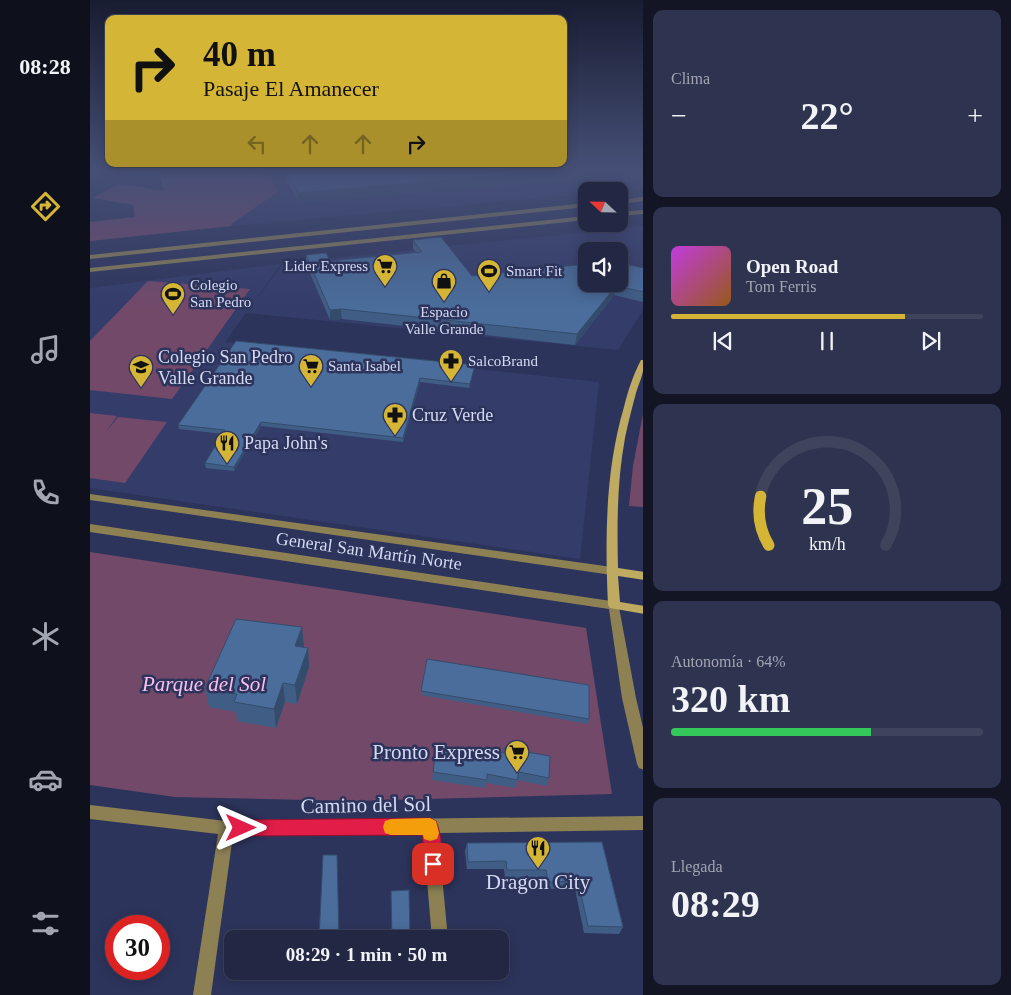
<!DOCTYPE html>
<html lang="es">
<meta charset="utf-8">
<style>
:root{--surface:#222744;--page:#2e334f;--text:#f1f3f6;--muted:#a2a5b2;--line:#3f445d;--accent:#d5b535}
body{margin:0;font-family:Georgia,serif;background:var(--page);color:var(--text);height:100vh;display:flex;flex-direction:column;font-size:19px;white-space:nowrap}
*{box-sizing:border-box;margin:0}
p{font-size:16px;color:var(--muted)}
.icon{flex:none;width:28px;height:28px;fill:none;stroke:currentColor;stroke-width:2;stroke-linecap:round;stroke-linejoin:round}
.map{position:relative;flex:1;overflow:hidden}
.details{display:flex;flex-direction:column;gap:10px;padding:10px;background:#131525;width:368px}
.details>*{flex:none}
.banner{position:absolute;left:15px;top:15px;width:462px;height:152px;border-radius:10px;box-shadow:0 2px 12px #0003,0 0 0 1px var(--line);background:#d5b535;color:#111;overflow:hidden}
.needle{width:32px;rotate:292deg}
.fabs{position:absolute;left:488px;top:182px;display:grid;gap:10px}
.fabs a{display:grid;place-items:center;width:50px;height:50px;border-radius:10px;background:var(--surface);box-shadow:0 2px 12px #0003,0 0 0 1px var(--line);font-size:25px}
.speed{position:absolute;left:15px;top:915px;display:flex;gap:10px;font-size:25px;font-weight:700;text-align:center}
.speed>*{display:grid;place-content:center;width:65px;height:65px;border-radius:50%;background:var(--surface);box-shadow:0 2px 12px #0003,0 0 0 1px var(--line);line-height:1}
.speed .limit{border:8px solid #d22;background:#fff;color:#111}
.pin{position:absolute;display:grid;place-items:center;width:42px;height:42px;color:#fff;margin:-21px;border-radius:10px;box-shadow:0 2px 8px #0006}
.me{position:absolute;width:55px;margin:-28px;rotate:90deg;stroke-linejoin:round;filter:drop-shadow(0 0 4px #0008)}
.turn{display:flex;align-items:center;gap:18px;height:105px;padding:0 15px;font-size:22px}
.turn .icon{width:65px;height:65px;stroke-width:2.5}
.turn b{display:block;font-size:35px;line-height:42px}
.lanes{display:flex;align-items:center;height:48px;padding:0 15px;background:#0003;justify-content:center;gap:25px;direction:ltr}
.lanes .off{opacity:.35}
.big{font-size:38px;font-weight:700;line-height:1.1}
.details .tile{flex:1;display:flex;flex-direction:column;justify-content:center;gap:8px;min-width:0;padding:0 18px;border-radius:10px;background:var(--page)}
.details .dial{align-items:center;gap:0}
.dial svg{height:130px;overflow:visible;fill:none;stroke:var(--line);stroke-width:7;stroke-linecap:round;text-anchor:middle}
.dial text{fill:var(--text);stroke:none}
.song{display:flex;align-items:center;gap:15px}
.cover{width:60px;height:60px;border-radius:8px;background:linear-gradient(135deg,hsl(290 70% 55%),hsl(30 70% 35%))}
.played{height:5px;border-radius:2px;background:linear-gradient(90deg,var(--accent) 75%,var(--line) 75%)}
.keys{display:flex;justify-content:space-around;direction:ltr}
.heat{display:flex;justify-content:space-between;align-items:center;font-size:28px;direction:ltr}
.charge{height:8px;border-radius:4px;background:linear-gradient(90deg,#34c759 64%,var(--line) 0)}
.trip{position:absolute;left:134px;top:930px;width:285px;height:50px;border-radius:10px;background:var(--surface);box-shadow:0 2px 12px #0003,0 0 0 1px var(--line);font-weight:700;line-height:50px;text-align:center}
main{display:flex;flex:1;min-height:0}
.tabs{display:flex;flex-direction:column;width:90px;justify-content:space-around;align-items:center;background:#0e101b;color:var(--muted)}
.tabs .icon{width:35px;height:35px}
.tabs .current{color:var(--accent)}
.tabs b{font-size:22px;color:var(--text)}
.map>svg:first-child{display:block}
.built{fill:#343c6a;fill-rule:evenodd}
.green{fill:#73496a}
.lines{fill:none;stroke-linecap:round;stroke-linejoin:round}
.minor{fill:#8d8154;fill-rule:evenodd}
.tertiary{fill:#8d8154;fill-rule:evenodd}
.secondary{fill:#beaa60;fill-rule:evenodd}
.wall{fill:#405e85}
.shaded-wall{fill:#344c6c}
.building{fill:#4a6d9b;stroke:#344c6c}
.route{fill:#e11d48;stroke:#92132f}
.slow{fill:#f59e0b}
.labels{text-anchor:middle;dominant-baseline:central;stroke-width:5;stroke-linejoin:round;paint-order:stroke}
.far-poi-label{font-size:15px;fill:#d4daf3;stroke:#2d345b;text-anchor:start}
.poi-label{font-size:18px;fill:#d4daf3;stroke:#2d345b;text-anchor:start}
.street-label{font-size:18px;fill:#d4daf3;stroke:#2d345b}
.near-park-label{font-size:21px;font-style:italic;fill:#fbbfed;stroke:#2d345b}
.near-poi-label{font-size:21px;fill:#d4daf3;stroke:#2d345b;text-anchor:end}
.near-street-label{font-size:21px;fill:#d4daf3;stroke:#2d345b}
</style>
<main>
<nav class="tabs">
<b>08:28</b>
<svg class="icon current" aria-label="directions" viewBox="0 0 24 24"><path d="M12 3l9 9-9 9-9-9zM9 14v-3h6M13 9l2 2-2 2"/></svg>
<svg class="icon" aria-label="music" viewBox="0 0 24 24"><path d="M9 18V5l10-2v13"/><circle cx="6" cy="18" r="3"/><circle cx="16" cy="16" r="3"/></svg>
<svg class="icon" aria-label="phone" viewBox="0 0 24 24"><path d="M5 4h4l2 5-3 2q2 4 5 5l2-3 5 2v4C11 20 4 13 5 4z"/></svg>
<svg class="icon" aria-label="climate" viewBox="0 0 24 24"><path d="M12 3v18M4 7l16 10M4 17L20 7"/></svg>
<svg class="icon" aria-label="car" viewBox="0 0 24 24"><path d="M5 17H2v-5l4-1 3-4h7l3 4 3 1v5h-3M9 17h6M6 11h13"/><circle cx="7" cy="17" r="2"/><circle cx="17" cy="17" r="2"/></svg>
<svg class="icon" aria-label="filters" viewBox="0 0 24 24"><path d="M4 7h16M4 17h16"/><circle cx="9" cy="7" r="2"/><circle cx="15" cy="17" r="2"/></svg>
</nav>
<div class="map">
<svg width="554" height="995" viewBox="0 0 554 995">
<rect width="100%" height="100%" fill="#2d345b"/>
<!-- built -->
<g class="built">
<polygon points="176,171 553,171 553,189 496,191 496,194 142,226 141,224 188,192"/>
<path d="M553,226V310L528,350L156,313L135,342L509,382L490,559L0,488V288L190,264L166,300L194,263ZM496,251H529V284H496Z"/>
</g>
<!-- green -->
<g class="green">
<polygon points="82,171 176,171 188,192 141,224 142,226 0,241 0,222 45,217 43,205 2,198 30,184 74,191 68,172"/>
<polygon points="58,281 160,289 82,399 0,390 0,341"/>
<polygon points="0,413 27,416 15,433 28,417 77,422 35,483 0,478"/>
<polygon points="553,414 554,507 553,507 539,506 543,466"/>
<polygon points="0,552 496,628 522,794 262,801 85,797 0,785"/>
</g>
<g class="lines">
<!-- minor -->
<polygon class="minor" points="0,805 136,821 554,816 554,830 348,833 358,939 342,939 333,833 143,835 121,995 103,995 128,834 0,819"/>
<!-- tertiary -->
<g class="tertiary">
<polygon points="554,197 554,201 529,204 529,200"/>
<polygon points="496,203 496,207 0,259 0,255"/>
<polygon points="554,210 554,214 529,216 529,212"/>
<polygon points="496,216 496,220 0,272 0,268"/>
<polygon points="0,494 522,567 526,568 528,571 526,574 522,575 0,500"/>
<polygon points="0,524 528,602 546,698 554,732 554,770 549,768 547,764 532,698 519,609 0,532"/>
</g>
<!-- secondary -->
<path class="secondary" d="M551,360H554C554,374 550,380 546,393C542,408 538,423 535,438C527,481 527,524 528,568L554,572V580L528,576L530,602L554,606V614L520,608L518,605C515,539 515,471 534,407C538,391 543,375 551,360Z"/>
</g>
<!-- wall -->
<g class="wall">
<polygon points="192,171 554,171 554,173 209,203"/>
<polygon points="323,240 382,276 554,268 554,301 553,302 524,295 485,345 252,319 240,320 216,264 216,255 240,261 326,252 323,249"/>
<polygon points="385,365 379,388 330,382 313,442 171,426 144,471 116,468 115,463 133,434 89,429 88,425"/>
<polygon points="214,646 213,647 218,648 219,667 207,704 195,702 186,728 147,721 146,712 119,707 115,688"/>
<polygon points="331,691 499,719 498,724 331,695"/>
<polygon points="414,748 459,778 457,786 427,780 426,788 396,783 395,788 342,780 343,772 413,753"/>
<polygon points="512,842 533,927 529,934 494,933 485,889 455,889 453,878 415,878 414,869 377,869 375,851 377,843"/>
</g>
<!-- shaded-wall -->
<g class="shaded-wall">
<polygon points="459,171 554,171 554,173 209,203 208,193"/>
<polygon points="526,286 524,295 485,345 487,334"/>
<polygon points="251,309 252,319 240,320 240,310"/>
<polygon points="330,378 330,382 313,442 313,438"/>
<polygon points="171,422 171,426 144,471 144,467"/>
<polygon points="212,627 214,646 207,665 205,646"/>
<polygon points="218,648 219,667 207,704 205,685"/>
<polygon points="193,683 195,702 186,728 184,709"/>
</g>
<!-- building -->
<g class="building">
<polygon points="197,171 459,171 208,193"/>
<polygon points="351,237 382,276 496,264 496,284 529,284 529,263 554,268 554,292 526,286 487,334 251,309 240,310 216,255 236,253 240,261 332,252 323,240"/>
<polygon points="146,341 385,365 380,384 330,378 313,438 171,422 144,467 115,463 135,430 88,425"/>
<polygon points="146,619 212,627 205,646 218,648 205,685 193,683 184,709 144,702 147,694 115,688"/>
<polygon points="337,659 499,685 499,719 331,691"/>
<polygon points="346,748 398,756 399,750 414,753 414,748 460,756 459,778 429,772 427,780 397,774 397,780 343,772"/>
<polygon points="512,842 533,927 498,926 488,881 458,882 456,870 417,870 416,861 378,862 377,843"/>
<polygon points="233,855 247,855 249,939 229,939"/>
<polygon points="319,890 320,939 302,939 301,891"/>
</g>
<!-- sky -->
<linearGradient id="sky" x2="0" y2="1"><stop stop-color="#191d32"/><stop offset="0.55" stop-color="#465077"/><stop offset="1" stop-color="#465077" stop-opacity="0"/></linearGradient>
<rect width="554" height="310" fill="url(#sky)"/>
<!-- route -->
<path class="route" d="M340,818L346,821C351,833 355,858 350,870L343,873L337,870L332,835L151,836L145,834L143,828L145,822L151,820Z"/>
<!-- slow -->
<polygon class="slow" points="340,818 346,821 349,833 347,839 340,841 334,839 333,835 301,835 295,833 293,827 295,821 301,819"/>
<!-- icons -->
<defs>
<g id="supermarket-pin" transform="scale(1.25)"><path d="M0 17L-7.5 6A9.5 9.5 0 1 1 7.5 6Z" fill="#d5b535" stroke="#2d345b"/><path d="M-6-5.5h2.5l.6 2H6L4.5 2H-2.5L-4.4-4H-6ZM-1.5 3.2a1.3 1.3 0 1 0 .1 0ZM3 3.2a1.3 1.3 0 1 0 .1 0Z" fill="#111"/></g>
<g id="stadium-pin" transform="scale(1.25)"><path d="M0 17L-7.5 6A9.5 9.5 0 1 1 7.5 6Z" fill="#d5b535" stroke="#2d345b"/><path d="M0-5a6.5 5 0 1 0 0 10a6.5 5 0 1 0 0-10ZM-3.5-1.8h7v3.6h-7Z" fill="#111"/></g>
<g id="shop-pin" transform="scale(1.25)"><path d="M0 17L-7.5 6A9.5 9.5 0 1 1 7.5 6Z" fill="#d5b535" stroke="#2d345b"/><path d="M-5-2.5h2.3a2.7 3.5 0 0 1 5.4 0H5L5.5 6h-11ZM-1.5-2.5h3a1.5 2.3 0 0 0-3 0Z" fill="#111"/></g>
<g id="pharmacy-pin" transform="scale(1.25)"><path d="M0 17L-7.5 6A9.5 9.5 0 1 1 7.5 6Z" fill="#d5b535" stroke="#2d345b"/><path d="M-2-6h4v4h4v4h-4v4h-4v-4h-4v-4h4Z" fill="#111"/></g>
<g id="school-pin" transform="scale(1.25)"><path d="M0 17L-7.5 6A9.5 9.5 0 1 1 7.5 6Z" fill="#d5b535" stroke="#2d345b"/><path d="M0-5L7-2L0 1L-7-2ZM-4 1L0 2.5L4 1V4Q0 6-4 4Z" fill="#111"/></g>
<g id="restaurant-pin" transform="scale(1.25)"><path d="M0 17L-7.5 6A9.5 9.5 0 1 1 7.5 6Z" fill="#d5b535" stroke="#2d345b"/><path d="M-5-6h1v4h1v-4h1v4h1v-4h1v5L-1.5 .5V6h-2V.5L-5-1ZM5-6V6H3V1.5H1.5Q1.5-4 5-6Z" fill="#111"/></g>
</defs>
<g fill-rule="evenodd">
<use href="#supermarket-pin" x="295" y="266"/>
<use href="#stadium-pin" x="399" y="271"/>
<use href="#shop-pin" x="354" y="281"/>
<use href="#stadium-pin" x="83" y="294"/>
<use href="#pharmacy-pin" x="361" y="361"/>
<use href="#supermarket-pin" x="221" y="366"/>
<use href="#school-pin" x="51" y="367"/>
<use href="#pharmacy-pin" x="305" y="415"/>
<use href="#restaurant-pin" x="137" y="443"/>
<use href="#supermarket-pin" x="427" y="752"/>
<use href="#restaurant-pin" x="448" y="848"/>
</g>
<g class="labels">
<!-- far-poi labels -->
<g class="far-poi-label">
<text x="278" y="266" text-anchor="end">Lider Express</text>
<text x="416" y="271">Smart Fit</text>
<text x="100" y="285">Colegio<tspan x="100" dy="17">San Pedro</tspan></text>
<text x="354" y="312" text-anchor="middle">Espacio<tspan x="354" dy="17">Valle Grande</tspan></text>
<text x="378" y="361">SalcoBrand</text>
<text x="238" y="366">Santa Isabel</text>
</g>
<!-- poi labels -->
<g class="poi-label">
<text x="68" y="357">Colegio San Pedro<tspan x="68" dy="21">Valle Grande</tspan></text>
<text x="322" y="415">Cruz Verde</text>
<text x="154" y="443">Papa John's</text>
</g>
<!-- street labels -->
<g class="street-label">
<text transform="translate(279 551) rotate(8)">General San Martín Norte</text>
</g>
<!-- near-park labels -->
<g class="near-park-label">
<text x="114" y="684">Parque del Sol</text>
</g>
<!-- near-poi labels -->
<g class="near-poi-label">
<text x="410" y="752">Pronto Express</text>
<text x="448" y="882" text-anchor="middle">Dragon City</text>
</g>
<!-- near-street labels -->
<g class="near-street-label">
<text transform="translate(276 805) rotate(-1)">Camino del Sol</text>
</g>
</g>
</svg>
<div class="fabs">
<a><svg class="needle" viewBox="-14 -14 28 28"><path d="M0-13l5 13h-10z" fill="#e53935"/><path d="M0 13l5-13h-10z" fill="#a2a5b2"/></svg></a>
<a><svg class="icon" aria-label="sound" viewBox="0 0 24 24"><path d="M4 9h4l5-4v14l-5-4H4zM17 9q2 3 0 6"/></svg></a>
</div>
<div class="speed"><div class="limit">30</div></div>
<div class="pin" style="left:343px;top:864px;background:#d93025"><svg class="icon" aria-label="arrive" viewBox="0 0 24 24"><path d="M6 21V4h12l-3 4 3 4H6"/></svg></div>
<svg class="me" style="left:151px;top:828px" viewBox="-20 -20 40 40"><path d="M0-17L14 15 0 8-14 15z" fill="#e11d48" stroke="#fff" stroke-width="4"/></svg>
<div class="trip">08:29 · 1 min · 50 m</div>
<div class="banner">
<div class="turn"><svg class="icon" aria-label="right" viewBox="0 0 24 24"><path d="M7 20v-9h11M14 6l5 5-5 5"/></svg><div><b>40 m</b>Pasaje El Amanecer</div></div>
<div class="lanes"><svg class="icon off" aria-label="left" viewBox="0 0 24 24"><path d="M17 20v-9H6M10 6l-5 5 5 5"/></svg><svg class="icon off" aria-label="ahead" viewBox="0 0 24 24"><path d="M12 20V5M6 11l6-6 6 6"/></svg><svg class="icon off" aria-label="ahead" viewBox="0 0 24 24"><path d="M12 20V5M6 11l6-6 6 6"/></svg><svg class="icon" aria-label="right" viewBox="0 0 24 24"><path d="M7 20v-9h11M14 6l5 5-5 5"/></svg></div>
</div>
</div>
<section class="details">
<div class="tile"><p>Clima</p>
<div class="heat"><a>−</a><b class="big">22°</b><a>+</a></div>
</div>
<div class="tile">
<div class="song"><i class="cover"></i><div><b>Open Road</b><p>Tom Ferris</p></div></div>
<div class="played"></div>
<div class="keys"><svg class="icon" aria-label="previous" viewBox="0 0 24 24"><path d="M18 5L8 12l10 7zM5 5v14"/></svg><svg class="icon" aria-label="pause" viewBox="0 0 24 24"><path d="M8 5v14M16 5v14"/></svg><svg class="icon" aria-label="next" viewBox="0 0 24 24"><path d="M6 5l10 7-10 7zM19 5v14"/></svg></div>
</div>
<div class="tile dial"><svg viewBox="0 0 100 80">
<path d="M14 69A42 42 0 1 1 86 69"/>
<path d="M14 69A42 42 0 0 1 9 39" stroke="#d5b535"/>
<text x="50" y="56" font-size="32" font-weight="700">25</text>
<text x="50" y="72" font-size="11">km/h</text>
</svg></div>
<div class="tile"><p>Autonomía · 64%</p><b class="big">320 km</b><div class="charge"></div></div>
<div class="tile"><p>Llegada</p><b class="big">08:29</b></div>
</section>
</main>
